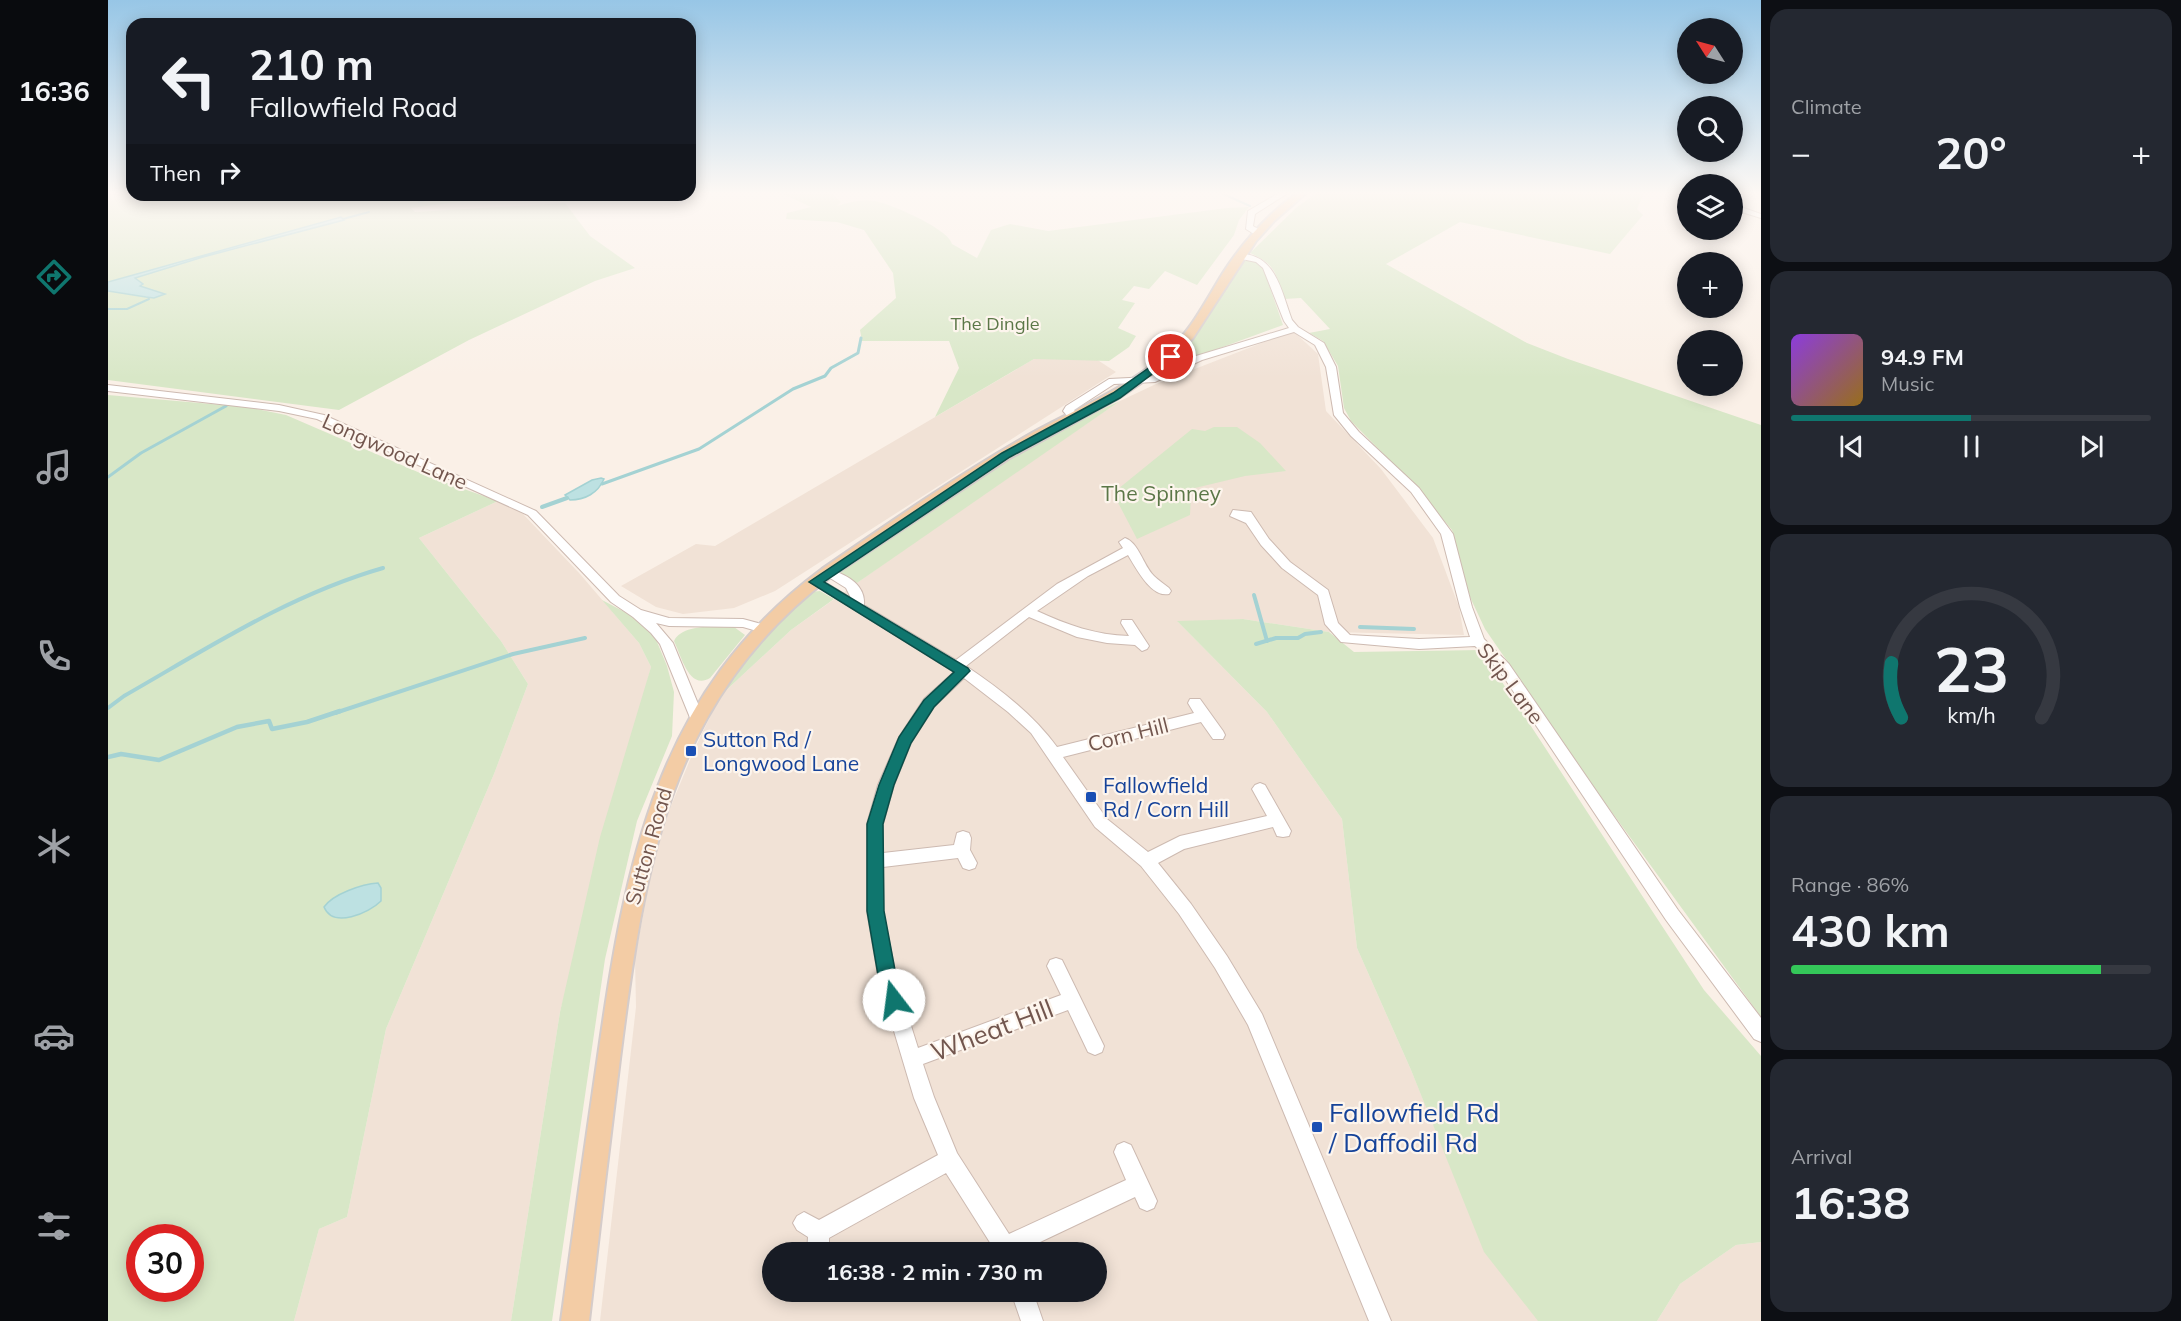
<!DOCTYPE html>
<meta charset="utf-8">
<style>
:root{--surface:#171b24;--page:#242831;--text:#f1f3f6;--muted:#9ea1a6;--line:#363941;--accent:#0f766e}
body{margin:0;font-family:Mulish,sans-serif;background:var(--page);color:var(--text);height:100vh;display:flex;flex-direction:column;font-size:22px;white-space:nowrap}
*{box-sizing:border-box;margin:0}
p{font-size:20px;color:var(--muted)}
.icon{flex:none;width:33px;height:33px;fill:none;stroke:currentColor;stroke-width:2;stroke-linecap:round;stroke-linejoin:round}
.map{position:relative;flex:1;overflow:hidden}
.sheet{display:flex;flex-direction:column;gap:9px;padding:9px;background:#0d0f14;width:420px}
.sheet>*{flex:none}
.top-card{position:absolute;left:18px;top:18px;width:570px;height:183px;border-radius:18px;box-shadow:0 3px 15px #0003;background:#171b24;color:var(--text);overflow:hidden}
.needle{width:39px;rotate:306deg}
.tools{position:absolute;left:1569px;top:18px;display:grid;gap:12px}
.tools a{display:grid;place-items:center;width:66px;height:66px;border-radius:50%;background:var(--surface);box-shadow:0 3px 15px #0003;font-size:30px}
.speed{position:absolute;left:18px;top:1224px;display:flex;gap:12px;font-size:30px;font-weight:700;text-align:center}
.speed>*{display:grid;place-content:center;width:78px;height:78px;border-radius:50%;background:var(--surface);box-shadow:0 3px 15px #0003;line-height:1}
.speed .limit{border:9px solid #d22;background:#fff;color:#111}
.pin{position:absolute;display:grid;place-items:center;width:51px;height:51px;color:#fff;margin:-26px;border:3px solid #fff;border-radius:50%;box-shadow:0 2px 6px #0007}
.me{position:absolute;width:66px;margin:-33px;rotate:345deg;stroke-linejoin:round;filter:drop-shadow(0 0 4px #0008)}
.turn{display:flex;align-items:center;gap:21px;height:126px;padding:0 24px;font-size:27px}
.turn .icon{width:78px;height:78px;stroke-width:2.5}
.turn b{display:block;font-size:42px;line-height:51px}
.then{display:flex;align-items:center;height:57px;padding:0 24px;background:#0003;gap:12px;font-size:22px}
.big{font-size:45px;font-weight:700;line-height:1.1}
.sheet .tile{flex:1;display:flex;flex-direction:column;justify-content:center;gap:9px;min-width:0;padding:0 21px;border-radius:18px;background:var(--page)}
.sheet .dial{align-items:center;gap:0}
.dial svg{height:156px;overflow:visible;fill:none;stroke:var(--line);stroke-width:7;stroke-linecap:round;text-anchor:middle}
.dial text{fill:var(--text);stroke:none}
.song{display:flex;align-items:center;gap:18px}
.cover{width:72px;height:72px;border-radius:9px;background:linear-gradient(135deg,hsl(270 70% 55%),hsl(40 70% 35%))}
.played{height:6px;border-radius:3px;background:linear-gradient(90deg,var(--accent) 50%,var(--line) 50%)}
.keys{display:flex;justify-content:space-around;direction:ltr}
.heat{display:flex;justify-content:space-between;align-items:center;font-size:33px;direction:ltr}
.charge{height:9px;border-radius:4px;background:linear-gradient(90deg,#34c759 86%,var(--line) 0)}
.trip{position:absolute;left:654px;top:1242px;width:345px;height:60px;border-radius:30px;background:var(--surface);box-shadow:0 3px 15px #0003;font-weight:700;line-height:60px;text-align:center}
main{display:flex;flex:1;min-height:0}
.dock{display:flex;flex-direction:column;width:108px;justify-content:space-around;align-items:center;background:#090b0e;color:var(--muted)}
.dock .icon{width:42px;height:42px}
.dock .current{color:var(--accent)}
.dock b{font-size:27px;color:var(--text)}
.map>svg:first-child{display:block}
.residential{fill:#f1e2d6;fill-rule:evenodd}
.green{fill:#d8e7c7;fill-rule:evenodd}
.water{fill:#bde1e2;stroke:#a4d2d3;stroke-width:1.5}
.lines{fill:none;stroke-linecap:round;stroke-linejoin:round}
.stream-far3{stroke:#a4d2d3;stroke-width:2}
.stream-far2{stroke:#a4d2d3;stroke-width:3}
.stream-far1{stroke:#a4d2d3;stroke-width:4}
.stream{stroke:#a4d2d3;stroke-width:4.5}
.minor-casing{stroke:#cdbab1;stroke-width:2}
.major-casing{stroke:#d5ccca;stroke-width:4}
.minor{fill:#fff;fill-rule:evenodd}
.major{fill:#f3cca5;fill-rule:evenodd}
.route{fill:#0f766e;stroke:#0a4d48;stroke-width:1.5}
.transit-dot{fill:#1a4fb4;stroke:#fdf5ed;stroke-width:2}
.labels{text-anchor:middle;dominant-baseline:central;stroke-width:4.5;stroke-linejoin:round;paint-order:stroke}
.far-park-label{font-size:18px;fill:#5b7747;stroke:#fdf5ed}
.street-label{font-size:21px;fill:#72564e;stroke:#fdf5ed}
.park-label{font-size:21px;fill:#5b7747;stroke:#fdf5ed}
.transit-label{font-size:21px;fill:#164399;stroke:#fdf5ed;text-anchor:start}
.near-street-label{font-size:26px;fill:#72564e;stroke:#fdf5ed}
.near-transit-label{font-size:26px;fill:#164399;stroke:#fdf5ed;text-anchor:start}
</style>
<main>
<nav class="dock">
<b>16:36</b>
<svg class="icon current" aria-label="directions" viewBox="0 0 24 24"><path d="M12 3l9 9-9 9-9-9zM9 14v-3h6M13 9l2 2-2 2"/></svg>
<svg class="icon" aria-label="music" viewBox="0 0 24 24"><path d="M9 18V5l10-2v13"/><circle cx="6" cy="18" r="3"/><circle cx="16" cy="16" r="3"/></svg>
<svg class="icon" aria-label="phone" viewBox="0 0 24 24"><path d="M5 4h4l2 5-3 2q2 4 5 5l2-3 5 2v4C11 20 4 13 5 4z"/></svg>
<svg class="icon" aria-label="climate" viewBox="0 0 24 24"><path d="M12 3v18M4 7l16 10M4 17L20 7"/></svg>
<svg class="icon" aria-label="car" viewBox="0 0 24 24"><path d="M5 17H2v-5l4-1 3-4h7l3 4 3 1v5h-3M9 17h6M6 11h13"/><circle cx="7" cy="17" r="2"/><circle cx="17" cy="17" r="2"/></svg>
<svg class="icon" aria-label="filters" viewBox="0 0 24 24"><path d="M4 7h16M4 17h16"/><circle cx="9" cy="7" r="2"/><circle cx="15" cy="17" r="2"/></svg>
</nav>
<div class="map">
<svg width="1653" height="1321" viewBox="0 0 1653 1321">
<rect width="100%" height="100%" fill="#faf0e7"/>
<!-- residential -->
<g class="residential">
<path d="M1185,331L1210,354L1218,411L1273,469L1325,538L1351,607L1356,635L1221,632L1135,619L1070,622L1159,712L1234,819L1249,948L1303,1070L1351,1188L1448,1321H492L528,1007L527,959L549,840L586,750L612,696L683,630L843,516L1012,401L1048,384ZM664,1252H988V1292H664Z"/>
<polygon points="926,359 988,359 1008,372 667,591 626,608 575,614 548,607 513,586 588,544 607,546"/>
<polygon points="390,501 415,514 472,574 531,643 543,667 452,1012 403,1321 186,1321 211,1229 239,1217 278,1029 386,774 420,684 393,641 311,538"/>
<polygon points="1653,1242 1653,1321 1549,1321 1572,1284 1628,1245"/>
</g>
<!-- green -->
<g class="green">
<polygon points="0,193 24,193 24,195 403,195 303,208 307,212 457,203 482,236 527,268 487,281 361,340 231,410 0,380"/>
<path d="M673,193H723L733,202L729,206C742,202 753,199 767,201C783,204 841,229 844,244L869,258L883,230L902,224L940,231L1119,208L1141,207L1131,220L1126,235L1089,285L1057,271L1041,289L1026,286L1014,300L1027,303L1010,328L1028,336L1021,347L1001,361L926,359L827,417L851,368L841,341H754L752,330L788,298L785,273L756,230L729,222L678,219L679,213L703,207Z"/>
<path d="M1209,193H1536L1529,209L1535,215L1502,254L1352,222L1278,264L1419,343L1460,359L1653,425V1017L1495,800L1377,629L1362,597L1344,530L1305,484L1243,421L1236,408L1230,366L1215,341L1201,333L1222,329L1193,298L1176,299C1167,273 1169,265 1142,253L1189,207Z"/>
<polygon points="1144,260 1154,265 1175,325 1082,359 1074,358 1071,355 1090,333 1133,261"/>
<path d="M0,395L138,407L178,415L319,476L390,501L311,538L393,641L420,684L386,774L278,1029L239,1217L211,1229L186,1321H0ZM32,1238H82V1288H32Z"/>
<polygon points="1012,401 749,583 730,571 873,474 934,437"/>
<polygon points="1106,427 1129,427 1152,443 1178,471 1137,476 1087,488 1083,496 1082,515 1029,539 1005,493 1084,429 1097,431"/>
<polygon points="712,591 726,599 683,630 612,696 641,654 702,592"/>
<polygon points="494,600 532,620 547,637 559,666 566,692 564,736 529,821 497,959 444,1321 403,1321 452,1012 492,837 543,667 531,643"/>
<polygon points="1135,619 1221,632 1246,652 1373,650 1596,990 1653,1056 1653,1242 1628,1245 1572,1284 1549,1321 1430,1321 1376,1252 1303,1070 1249,948 1234,819 1159,712 1069,621"/>
<path d="M626,627L637,635L602,678C581,691 573,655 566,641C574,624 610,626 626,627Z"/>
</g>
<!-- water -->
<g class="water">
<polygon points="233,217 236,220 95,257 27,278 35,284 32,286 57,294 46,298 38,297 0,291 0,282"/>
<path d="M493,478L496,479C490,493 477,500 462,500L457,495L484,480Z"/>
<path d="M270,883L273,888V901C261,913 225,929 216,907C225,894 254,884 270,883Z"/>
</g>
<g class="lines">
<!-- stream-far3 -->
<g class="stream-far3">
<polyline points="1113,193 1142,206"/>
<polyline points="311,202 335,195"/>
<polyline points="235,219 261,212"/>
<polyline points="0,309 19,309 41,299"/>
</g>
<!-- stream-far2 -->
<g class="stream-far2">
<polyline points="0,477 33,453 118,406"/>
<polyline points="494,484 591,449 685,389 717,376 723,368 750,353 753,338"/>
</g>
<!-- stream-far1 -->
<g class="stream-far1">
<polyline points="434,507 459,498"/>
<polyline points="1146,595 1159,641"/>
<polyline points="1252,627 1306,629"/>
<polyline points="1148,644 1168,638 1190,638 1197,634 1213,632"/>
<path d="M0,708L16,696C100,648 181,595 275,568"/>
<polyline points="227,713 405,654 477,638"/>
</g>
<!-- stream -->
<polyline class="stream" points="0,757 13,754 51,760 129,727 161,721 164,729 199,722 232,711"/>
<!-- minor casing -->
<g class="minor-casing">
<g id="minor">
<polygon points="1171,193 1180,193 1147,214 1145,226 1152,230 1152,234 1146,234 1138,229 1140,211"/>
<polygon points="1624,204 1653,214 1653,218 1624,209"/>
<path d="M1129,254C1168,252 1173,291 1184,320L1190,327L1216,343L1228,367L1235,413L1251,432L1311,488L1345,534L1364,607L1376,639L1401,664L1570,910L1653,1018V1042L1646,1039L1558,920L1391,670L1367,646L1311,649L1233,642L1217,624L1210,595L1174,568L1153,545L1138,523L1122,516L1125,510L1143,512L1161,539L1182,562L1220,590L1230,623L1242,635L1311,639L1362,637L1352,607L1333,534L1303,492L1243,436L1226,415L1218,367L1207,345L1186,332L1094,360L1047,382L1006,384L966,410L971,417L970,419H962L955,411L958,406L1001,379L1042,377L1088,356L1181,328L1176,321L1155,268L1148,262L1129,258Z"/>
<polygon points="0,385 171,405 216,415 428,511 511,596 533,610 561,618 635,619 661,626 663,629 656,633 635,627 561,626 548,623 565,643 595,716 593,720 583,720 552,644 543,633 525,617 503,602 420,515 209,419 171,411 0,391"/>
<path d="M1017,538C1031,543 1035,565 1046,576C1050,580 1056,584 1061,588L1063,591L1061,594C1043,598 1028,568 1020,555L980,576L929,611C959,625 988,635 1021,636L1013,623L1014,620H1024L1041,646L1039,649L1034,651L1027,645L999,643L969,637L921,617L858,666C892,689 925,714 949,747L1086,713L1080,703L1082,699H1092L1115,731L1117,735L1115,739H1105L1093,722L955,757L999,819L1040,852L1072,836L1159,816L1144,789L1147,785L1152,783L1157,785L1183,831L1181,836L1175,837L1169,836L1165,827L1076,849L1050,863L1083,904L1119,956L1154,1014L1283,1321H1261L1140,1025L1107,968L1071,914L1033,866L987,827L923,733L900,712L856,678L826,707L803,743L786,785L775,824V853L846,845L849,833L855,831L861,833L863,838L862,850L869,863L867,868L861,870L855,868L850,858L775,867V911L789,981L810,1048L953,995L939,966L942,960L948,958L954,960L996,1046L994,1052L987,1055L980,1052L960,1010L815,1064L826,1097L849,1153L901,1234L1018,1180L1006,1152L1009,1145L1016,1142L1023,1145L1049,1201L1046,1208L1039,1211L1032,1208L1027,1197L911,1252H888L838,1173L721,1238V1252H699L700,1237L689,1230L685,1223L689,1216L696,1212L711,1220L830,1155L806,1098L771,981L759,911V824L770,785L791,737L816,699L846,672L702,582L708,578L712,579L743,598L738,588L714,573L720,569C737,574 758,584 756,605L848,660L949,584L1015,548L1011,542Z"/>
<polygon points="903,1292 925,1292 935,1321 913,1321"/>
</g>
</g>
<!-- major casing -->
<g class="major-casing">
<path id="major" d="M1189,193H1198L1166,221L1148,241L1085,338L1052,370L1009,399L900,459L724,576C560,700 536,868 512,1059C501,1146 491,1234 481,1321H453C465,1233 477,1144 490,1056C517,864 548,692 714,569C782,522 852,474 924,433C968,409 1015,390 1054,357C1081,335 1097,302 1115,273C1135,242 1159,215 1189,193Z"/>
</g>
<!-- minor -->
<use href="#minor" class="minor"/>
<!-- major -->
<use href="#major" class="major"/>
</g>
<!-- sky -->
<linearGradient id="sky" x2="0" y2="1"><stop stop-color="#97c6e6"/><stop offset="0.51" stop-color="#fdf8f4"/><stop offset="1" stop-color="#fdf8f4" stop-opacity="0"/></linearGradient>
<rect width="1653" height="378" fill="url(#sky)"/>
<!-- route -->
<polygon class="route" points="1059,355 1067,357 1012,398 902,457 716,582 860,668 862,671 826,707 803,743 786,785 775,824 776,911 789,981 795,1000 792,1007 786,1009 780,1007 771,981 759,911 759,824 771,785 791,737 816,700 846,672 701,582 894,453 1005,393"/>
<!-- markers -->
<g class="transit-dot">
<rect x="577" y="745" width="12" height="12" rx="3"/>
<rect x="977" y="791" width="12" height="12" rx="3"/>
<rect x="1203" y="1121" width="12" height="12" rx="3"/>
</g>
<g class="labels">
<!-- far-park labels -->
<g class="far-park-label">
<text x="887" y="323">The Dingle</text>
</g>
<!-- street labels -->
<g class="street-label">
<text transform="translate(287 451) rotate(24)">Longwood Lane</text>
<text transform="translate(1403 683) rotate(53)">Skip Lane</text>
<text transform="translate(1020 734) rotate(-14)">Corn Hill</text>
<text transform="translate(540 846) rotate(-74)">Sutton Road</text>
</g>
<!-- park labels -->
<g class="park-label">
<text x="1053" y="493">The Spinney</text>
</g>
<!-- transit labels -->
<g class="transit-label">
<text x="595" y="739">Sutton Rd /<tspan x="595" dy="24">Longwood Lane</tspan></text>
<text x="995" y="785">Fallowfield<tspan x="995" dy="24">Rd / Corn Hill</tspan></text>
</g>
<!-- near-street labels -->
<g class="near-street-label">
<text transform="translate(884 1030) rotate(-21)">Wheat Hill</text>
</g>
<!-- near-transit labels -->
<g class="near-transit-label">
<text x="1221" y="1112">Fallowfield Rd<tspan x="1221" dy="30">/ Daffodil Rd</tspan></text>
</g>
</g>
</svg>
<div class="tools">
<a><svg class="needle" viewBox="-14 -14 28 28"><path d="M0-13l5 13h-10z" fill="#e53935"/><path d="M0 13l5-13h-10z" fill="#9ea1a6"/></svg></a>
<a><svg class="icon" aria-label="search" viewBox="0 0 24 24"><circle cx="10" cy="10" r="6"/><path d="M15 15l6 6"/></svg></a>
<a><svg class="icon" aria-label="layers" viewBox="0 0 24 24"><path d="M12 4l9 5-9 5-9-5zM3 14l9 5 9-5"/></svg></a>
<a>+</a>
<a>−</a>
</div>
<div class="speed"><div class="limit">30</div></div>
<div class="pin" style="left:1063px;top:357px;background:#d93025"><svg class="icon" aria-label="arrive" viewBox="0 0 24 24"><path d="M6 21V4h12l-3 4 3 4H6"/></svg></div>
<svg class="me" style="left:786px;top:1000px" viewBox="-20 -20 40 40"><circle r="19" fill="#fff"/><path d="M0-13L10 11 0 6-10 11z" fill="#0f766e"/></svg>
<div class="trip">16:38 · 2 min · 730 m</div>
<div class="top-card">
<div class="turn"><svg class="icon" aria-label="left" viewBox="0 0 24 24"><path d="M17 20v-9H6M10 6l-5 5 5 5"/></svg><div><b>210 m</b>Fallowfield Road</div></div>
<div class="then">Then<svg class="icon" aria-label="right" viewBox="0 0 24 24"><path d="M7 20v-9h11M14 6l5 5-5 5"/></svg></div>
</div>
</div>
<section class="sheet">
<div class="tile"><p>Climate</p>
<div class="heat"><a>−</a><b class="big">20°</b><a>+</a></div>
</div>
<div class="tile">
<div class="song"><i class="cover"></i><div><b>94.9 FM</b><p>Music</p></div></div>
<div class="played"></div>
<div class="keys"><svg class="icon" aria-label="previous" viewBox="0 0 24 24"><path d="M18 5L8 12l10 7zM5 5v14"/></svg><svg class="icon" aria-label="pause" viewBox="0 0 24 24"><path d="M8 5v14M16 5v14"/></svg><svg class="icon" aria-label="next" viewBox="0 0 24 24"><path d="M6 5l10 7-10 7zM19 5v14"/></svg></div>
</div>
<div class="tile dial"><svg viewBox="0 0 100 80">
<path d="M14 69A42 42 0 1 1 86 69"/>
<path d="M14 69A42 42 0 0 1 9 41" stroke="#0f766e"/>
<text x="50" y="56" font-size="32" font-weight="700">23</text>
<text x="50" y="72" font-size="11">km/h</text>
</svg></div>
<div class="tile"><p>Range · 86%</p><b class="big">430 km</b><div class="charge"></div></div>
<div class="tile"><p>Arrival</p><b class="big">16:38</b></div>
</section>
</main>
